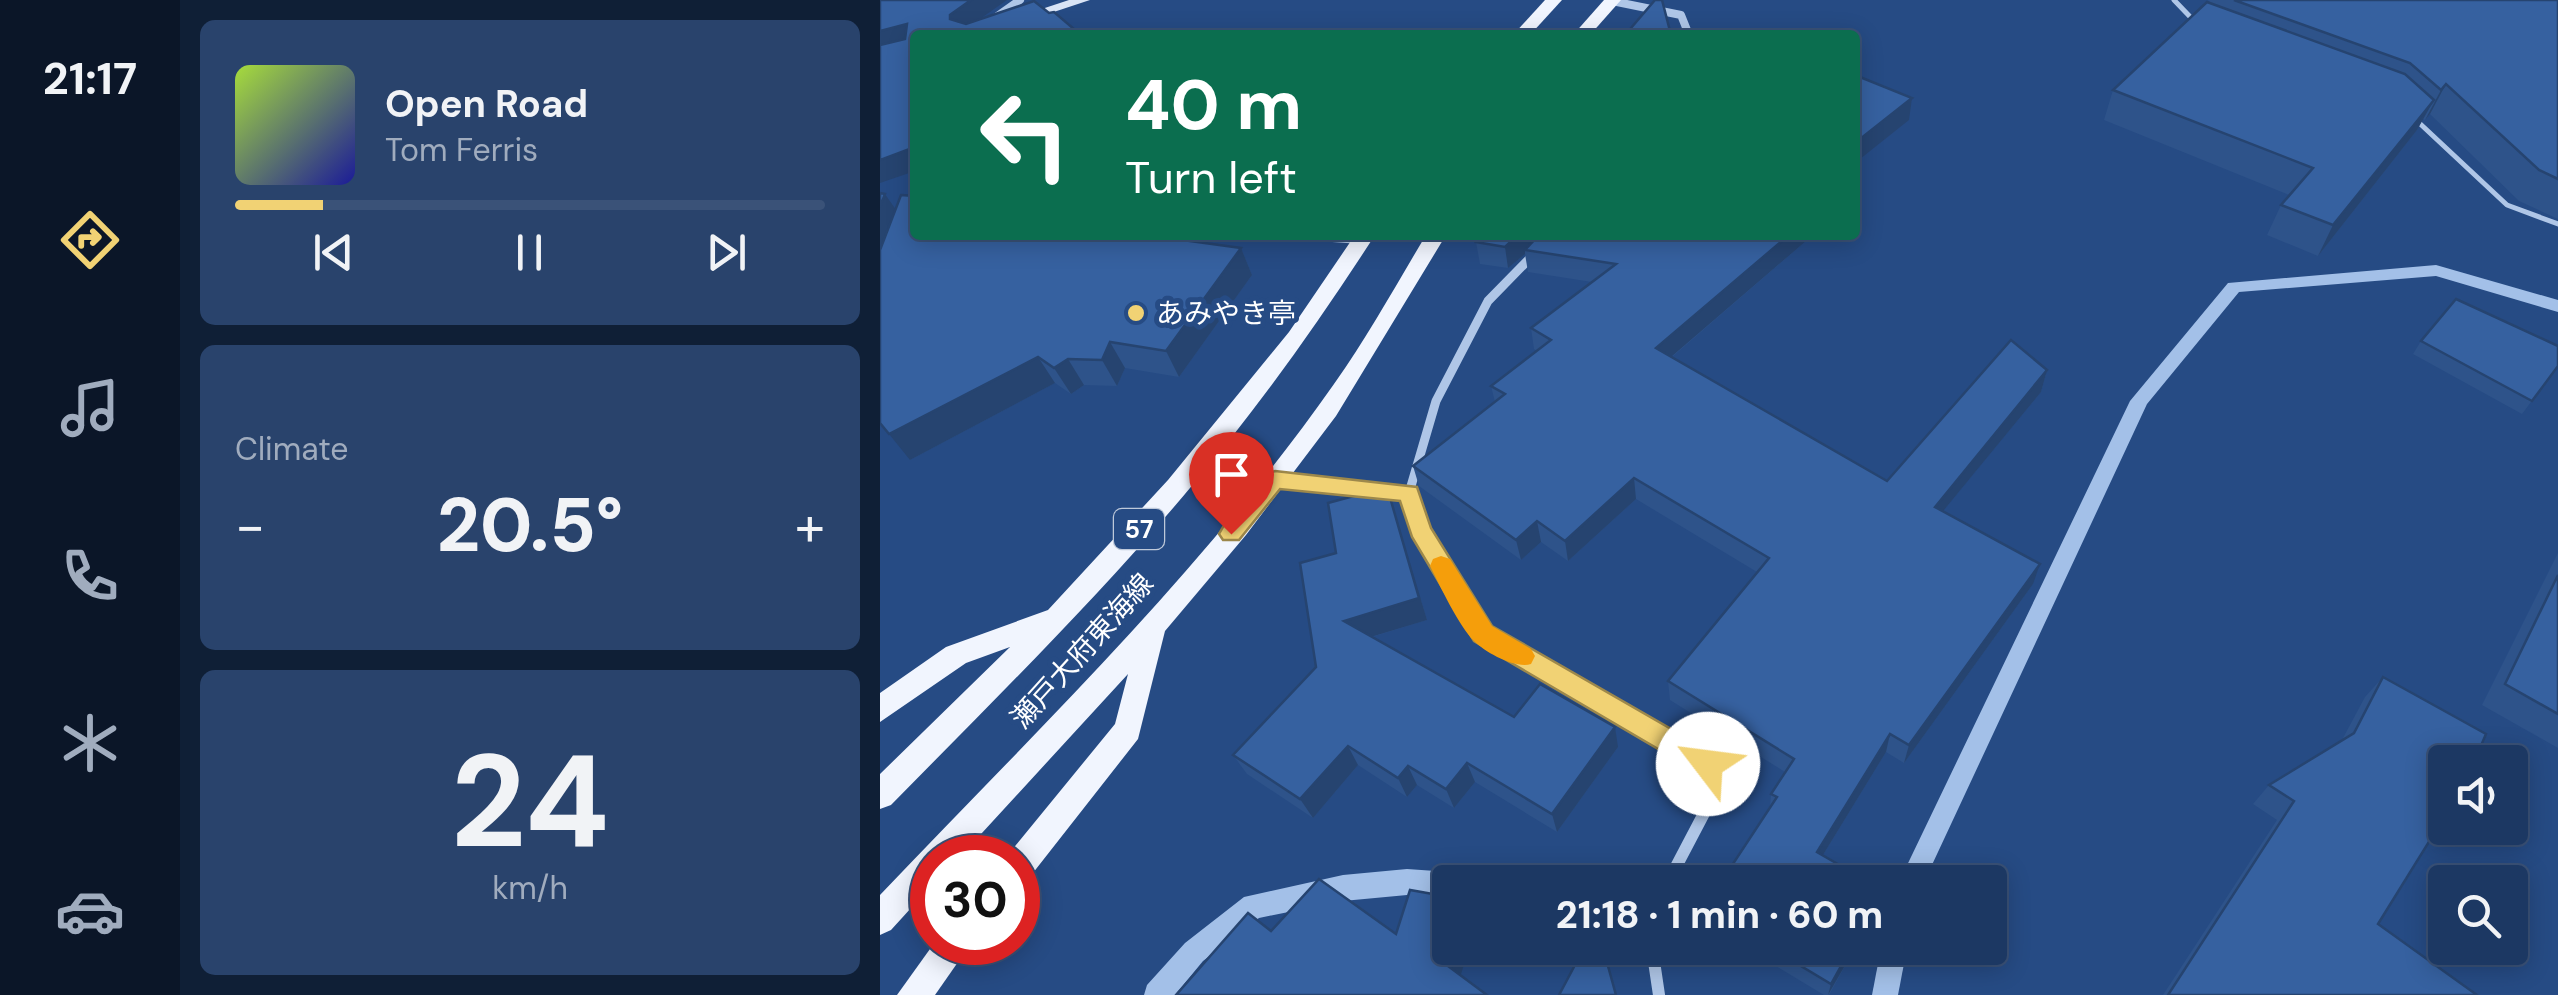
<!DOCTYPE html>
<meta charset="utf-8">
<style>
:root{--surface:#1c3863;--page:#29436c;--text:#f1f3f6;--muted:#a0acbe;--line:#3a5278;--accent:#f1d274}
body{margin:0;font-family:"DM Sans","Noto Sans JP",sans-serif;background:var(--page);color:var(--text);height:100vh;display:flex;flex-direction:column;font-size:38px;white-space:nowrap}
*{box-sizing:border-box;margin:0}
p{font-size:32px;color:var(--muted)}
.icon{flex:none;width:55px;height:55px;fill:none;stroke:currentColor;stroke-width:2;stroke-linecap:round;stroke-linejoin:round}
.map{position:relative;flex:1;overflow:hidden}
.sheet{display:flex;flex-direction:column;gap:20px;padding:20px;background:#0f1f36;width:700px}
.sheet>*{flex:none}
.top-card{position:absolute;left:30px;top:30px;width:950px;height:210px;border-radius:10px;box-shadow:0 5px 25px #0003,0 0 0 2px var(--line);background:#0b6e4f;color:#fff;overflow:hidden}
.fabs{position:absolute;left:1548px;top:745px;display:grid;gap:20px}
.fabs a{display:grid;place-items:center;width:100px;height:100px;border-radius:10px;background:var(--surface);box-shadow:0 5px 25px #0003,0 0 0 2px var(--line);font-size:50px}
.speed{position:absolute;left:30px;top:835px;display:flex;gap:20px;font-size:50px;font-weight:700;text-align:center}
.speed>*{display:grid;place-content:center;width:130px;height:130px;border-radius:50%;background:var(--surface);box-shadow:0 5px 25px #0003,0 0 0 2px var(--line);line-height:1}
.speed .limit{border:15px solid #d22;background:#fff;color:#111}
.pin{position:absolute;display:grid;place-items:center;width:85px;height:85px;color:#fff;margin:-102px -42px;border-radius:50% 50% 50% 0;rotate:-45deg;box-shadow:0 0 10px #0007}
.pin .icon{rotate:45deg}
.me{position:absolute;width:110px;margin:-55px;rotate:300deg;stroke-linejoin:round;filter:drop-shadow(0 0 8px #0008)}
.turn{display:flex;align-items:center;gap:35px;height:210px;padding:0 50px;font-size:45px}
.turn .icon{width:130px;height:130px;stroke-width:2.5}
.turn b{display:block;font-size:70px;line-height:85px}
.big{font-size:75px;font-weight:800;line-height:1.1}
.sheet .widget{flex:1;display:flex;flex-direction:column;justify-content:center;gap:15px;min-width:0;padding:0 35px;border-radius:15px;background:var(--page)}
.sheet .dial{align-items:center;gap:0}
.dial b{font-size:130px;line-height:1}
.song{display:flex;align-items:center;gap:30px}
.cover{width:120px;height:120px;border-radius:15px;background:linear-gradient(135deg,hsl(80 70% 55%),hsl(240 70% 35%))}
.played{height:10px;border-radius:5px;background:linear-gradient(90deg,var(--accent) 15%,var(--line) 15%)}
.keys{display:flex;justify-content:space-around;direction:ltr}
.heat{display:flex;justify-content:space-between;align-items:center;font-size:55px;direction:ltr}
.trip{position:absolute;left:552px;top:865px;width:575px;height:100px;border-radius:10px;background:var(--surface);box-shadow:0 5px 25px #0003,0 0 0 2px var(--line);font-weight:800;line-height:100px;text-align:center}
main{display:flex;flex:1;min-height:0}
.menu{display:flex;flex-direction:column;width:180px;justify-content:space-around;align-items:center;background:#0b1628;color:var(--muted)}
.menu .icon{width:70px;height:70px}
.menu .active{color:var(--accent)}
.menu b{font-size:45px;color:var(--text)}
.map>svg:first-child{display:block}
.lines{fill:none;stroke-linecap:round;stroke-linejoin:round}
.stream{fill:#a3c0e8;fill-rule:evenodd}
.lane{stroke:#afc6e7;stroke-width:5}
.street-far2{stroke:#afc6e7;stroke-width:8}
.street-far1{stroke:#afc6e7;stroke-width:9}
.street{stroke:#afc6e7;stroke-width:12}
.secondary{fill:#d9e4f6;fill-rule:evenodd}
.primary{fill:#f1f5fe;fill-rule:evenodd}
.wall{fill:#2e538a}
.shaded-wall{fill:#264470}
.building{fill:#3661a0;stroke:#264470;stroke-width:2.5}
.route{fill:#f1d274;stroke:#9d884b;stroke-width:2.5}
.slow{fill:#f59e0b}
.poi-dot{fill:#f1d274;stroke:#264b84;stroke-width:4}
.labels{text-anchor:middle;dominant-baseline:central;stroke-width:10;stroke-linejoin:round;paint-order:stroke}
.shield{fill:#264b84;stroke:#bec9da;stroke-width:2.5}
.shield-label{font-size:25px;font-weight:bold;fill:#fff}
.poi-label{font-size:28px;fill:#fff;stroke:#264b84;text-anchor:start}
.street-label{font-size:28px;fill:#fff;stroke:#264b84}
</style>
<main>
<nav class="menu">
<b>21:17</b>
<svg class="icon active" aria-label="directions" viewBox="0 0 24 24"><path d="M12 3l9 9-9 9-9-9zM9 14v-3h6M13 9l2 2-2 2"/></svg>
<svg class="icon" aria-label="music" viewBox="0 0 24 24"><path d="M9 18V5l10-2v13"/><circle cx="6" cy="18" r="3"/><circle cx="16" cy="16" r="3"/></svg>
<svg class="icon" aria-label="phone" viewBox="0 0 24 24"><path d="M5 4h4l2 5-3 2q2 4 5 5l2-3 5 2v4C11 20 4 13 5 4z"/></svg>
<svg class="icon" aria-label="climate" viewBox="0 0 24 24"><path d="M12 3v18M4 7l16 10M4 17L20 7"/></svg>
<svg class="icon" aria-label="car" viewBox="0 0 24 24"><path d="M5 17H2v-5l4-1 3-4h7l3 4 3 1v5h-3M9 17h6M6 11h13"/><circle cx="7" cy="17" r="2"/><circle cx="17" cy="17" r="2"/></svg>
</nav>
<section class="sheet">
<div class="widget">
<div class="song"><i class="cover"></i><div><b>Open Road</b><p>Tom Ferris</p></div></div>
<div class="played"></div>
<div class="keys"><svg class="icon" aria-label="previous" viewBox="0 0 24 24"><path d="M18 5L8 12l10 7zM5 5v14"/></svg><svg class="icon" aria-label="pause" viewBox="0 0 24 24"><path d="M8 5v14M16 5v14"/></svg><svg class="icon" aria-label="next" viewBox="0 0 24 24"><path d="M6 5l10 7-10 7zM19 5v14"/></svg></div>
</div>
<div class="widget"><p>Climate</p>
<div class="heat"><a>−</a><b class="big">20.5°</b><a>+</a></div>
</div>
<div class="widget dial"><b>24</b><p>km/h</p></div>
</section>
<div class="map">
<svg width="1678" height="995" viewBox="0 0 1678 995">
<rect width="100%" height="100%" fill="#264b84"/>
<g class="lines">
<!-- stream -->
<g class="stream">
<polygon points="1556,265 1678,300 1678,312 1556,276 1359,292 1267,404 1044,882 1019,882 1250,401 1348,283"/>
<polygon points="527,869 570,872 579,876 582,882 570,882 570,898 527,895 463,901 379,918 323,961 295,995 264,995 267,985 305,943 364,897 463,875"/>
<polygon points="1001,948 1027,948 1018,995 992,995"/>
</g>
<!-- lane -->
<g class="lane">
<polyline points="1294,0 1318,25"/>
<polyline points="1535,119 1627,205 1678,224"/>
</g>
<!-- street-far2 -->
<g class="street-far2">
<polyline points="732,1 801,15 809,35"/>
<polyline points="116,17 140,0"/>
<polyline points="410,235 481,240"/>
<polyline points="652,256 673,235"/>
</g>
<!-- street-far1 -->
<g class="street-far1">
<polyline points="396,480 529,493"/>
<polyline points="571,582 540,530 529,493 556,401 608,301 654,254"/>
</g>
<!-- street -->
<g class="street">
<polyline points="570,579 603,634 829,765 830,802 788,882"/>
<polyline points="772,948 779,995"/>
</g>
<!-- secondary -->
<polygon class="secondary" points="189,0 210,0 104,35 83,35"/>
<!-- primary -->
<g class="primary">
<polygon points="665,0 682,0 650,35 633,35"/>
<polygon points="724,0 741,0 710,35 693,35"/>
<path d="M475,235H495C437,325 375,412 305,494C213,603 111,703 11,805L0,809V774L130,647L86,663L0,722V693L66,647L168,610L288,480L409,332Z"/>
<path d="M546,235H566L456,416L366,535L285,631L258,739L149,878L138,882V858L127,856L235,724L248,674L79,858H52V885L11,930L0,935V895C156,731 323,571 454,384C488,336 516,285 546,235Z"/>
<polygon points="55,942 92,942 55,995 17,995"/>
</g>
</g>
<!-- wall -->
<g class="wall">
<polygon points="1328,0 1678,0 1678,219 1639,201 1550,114 1545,120 1543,119 1537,130 1438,256 1387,235 1401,205 1409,195 1224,120 1233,90 1332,5"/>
<polygon points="35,235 361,248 372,275 299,377 245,368 237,386 204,385 191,394 175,383 30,460"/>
<polygon points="600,235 933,235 792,357 1007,481 1167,370 1161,392 1063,511 1153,584 1024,763 1006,752 943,855 841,882 890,807 891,794 905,772 790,700 788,681 877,572 756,499 688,561 661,542 641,560 539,486 533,466 615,402 611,386 657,351 654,349 651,328 712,282 648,272 645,254 628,268 600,264 596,242"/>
<polygon points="1541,341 1678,366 1642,414 1533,354"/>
<polygon points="507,487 547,620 492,637 634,717 738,747 677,832 595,782 574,808 537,785 527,797 478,765 433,818 367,774 353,755 436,667 456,553"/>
<polygon points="1678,553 1678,748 1602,705"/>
<polygon points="1503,677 1565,762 1565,823 1553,833 1498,924 1597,995 1283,995 1397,820 1373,804 1389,785 1462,740 1485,697"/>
<polygon points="866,948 975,948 949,995 944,995"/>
</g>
<!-- shaded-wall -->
<g class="shaded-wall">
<polygon points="91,0 127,0 80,33 70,19 70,15"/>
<polygon points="27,24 35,39 0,52 0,31"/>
<polygon points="1566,84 1550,114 1545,120 1561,90"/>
<polygon points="1032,98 1029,120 975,163 975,143"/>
<polygon points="1554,100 1537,130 1438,256 1453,225"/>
<polygon points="35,147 35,171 0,183 0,160"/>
<polygon points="5,194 23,220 0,282 0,207"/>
<polygon points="638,235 666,235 645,250 645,254 628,268 625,247"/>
<polygon points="909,235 933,235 777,369 776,348"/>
<polygon points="361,248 372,275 299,377 286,351"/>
<polygon points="230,342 245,368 237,386 222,360"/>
<polygon points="158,357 175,383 30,460 9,434"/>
<polygon points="188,359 204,385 191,394 174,368"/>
<polygon points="1167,370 1161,392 1050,527 1055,507"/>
<polygon points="754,478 756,499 688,561 685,541"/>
<polygon points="507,487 547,620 474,642 464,621"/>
<polygon points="657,521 661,542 641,560 636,540"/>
<polygon points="1160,564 1153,584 1024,763 1029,745"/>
<polygon points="735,727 738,747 677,832 672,814"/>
<polygon points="1010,734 1006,752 935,868 937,852"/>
<polygon points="468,746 478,765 433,818 420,799"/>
<polygon points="587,763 595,782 574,808 566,789"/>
<polygon points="528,766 537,785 527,797 518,778"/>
<polygon points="573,948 589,948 578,984 568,966"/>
<polygon points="971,948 975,948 948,995 951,984"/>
</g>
<!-- building -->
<g class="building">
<polygon points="0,0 91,0 70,15 70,19 86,24 154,1 169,13 174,12 201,35 35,35 35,147 0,160 0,45 25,39 27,24 0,31"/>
<polygon points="775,0 782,0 791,35 745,35"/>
<polygon points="1354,0 1678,0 1678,179 1659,170 1566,84 1561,90 1530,63"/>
<polygon points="1327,2 1525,74 1554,100 1453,225 1401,205 1433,168 1233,90"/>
<polygon points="975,75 1032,98 975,143"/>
<polygon points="0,193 5,194 0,207"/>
<polygon points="21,195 35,196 35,235 266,235 361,248 286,351 230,342 222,360 188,359 174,368 158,357 9,434 0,423 0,250"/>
<polygon points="600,235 638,235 625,247 596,242"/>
<polygon points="659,235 909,235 776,348 1007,481 1131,340 1167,370 1055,507 1160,564 1029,745 1010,734 937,852 989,882 841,882 897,797 891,794 914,759 788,681 889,558 754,478 685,541 657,521 636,540 533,466 625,394 611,386 671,340 651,328 736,264 645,250"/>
<polygon points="1576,299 1678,346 1678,366 1652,401 1541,341"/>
<polygon points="507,487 539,598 464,621 634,717 660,684 735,727 672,814 587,763 566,789 528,766 518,778 468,746 420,799 353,755 436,667 420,563 456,553 448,503"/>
<polygon points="1678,575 1678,714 1625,684"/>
<polygon points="1503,677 1606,734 1594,762 1565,762 1565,816 1498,924 1597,995 1288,995 1414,801 1389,785 1474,733"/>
<polygon points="439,879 516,934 530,890 570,897 570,948 573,948 568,966 607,995 296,995 368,913 391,931"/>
<polygon points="704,948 723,948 736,995 679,995"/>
<polygon points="891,948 971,948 951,984"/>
</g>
<!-- route -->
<polygon class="route" points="395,471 537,487 551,528 612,626 838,756 842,764 838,773 828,777 819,773 594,641 532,537 520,501 400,489 359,540 343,540 339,534 343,527 387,474"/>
<!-- slow -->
<path class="slow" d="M561,556L570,559L612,626L651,649L655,656L651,664C636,669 606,653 594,641C579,626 560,586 550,566L553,559Z"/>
<!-- markers -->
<circle class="poi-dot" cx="256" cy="313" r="10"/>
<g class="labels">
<!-- shield labels -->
<rect class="shield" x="234" y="509" width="50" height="40" rx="8"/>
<g class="shield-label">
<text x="259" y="529">57</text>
</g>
<!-- poi labels -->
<g class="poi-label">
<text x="276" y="313">あみやき亭</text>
</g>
<!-- street labels -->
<g class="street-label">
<text transform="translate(202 651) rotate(-48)">瀬戸大府東海線</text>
</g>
</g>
</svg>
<div class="fabs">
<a><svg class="icon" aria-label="sound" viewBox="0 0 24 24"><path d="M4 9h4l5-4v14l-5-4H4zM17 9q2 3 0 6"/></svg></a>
<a><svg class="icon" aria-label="search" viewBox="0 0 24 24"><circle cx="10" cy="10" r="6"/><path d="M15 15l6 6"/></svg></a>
</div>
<div class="speed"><div class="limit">30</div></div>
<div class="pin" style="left:351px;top:534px;background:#d93025"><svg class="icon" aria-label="arrive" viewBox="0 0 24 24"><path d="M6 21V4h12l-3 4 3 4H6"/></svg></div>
<svg class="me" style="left:828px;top:764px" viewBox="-20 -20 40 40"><circle r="19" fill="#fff"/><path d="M0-13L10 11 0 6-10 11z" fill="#f1d274"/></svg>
<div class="trip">21:18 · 1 min · 60 m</div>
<div class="top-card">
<div class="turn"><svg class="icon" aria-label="left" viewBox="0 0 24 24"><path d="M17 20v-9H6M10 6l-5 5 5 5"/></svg><div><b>40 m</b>Turn left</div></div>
</div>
</div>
</main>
